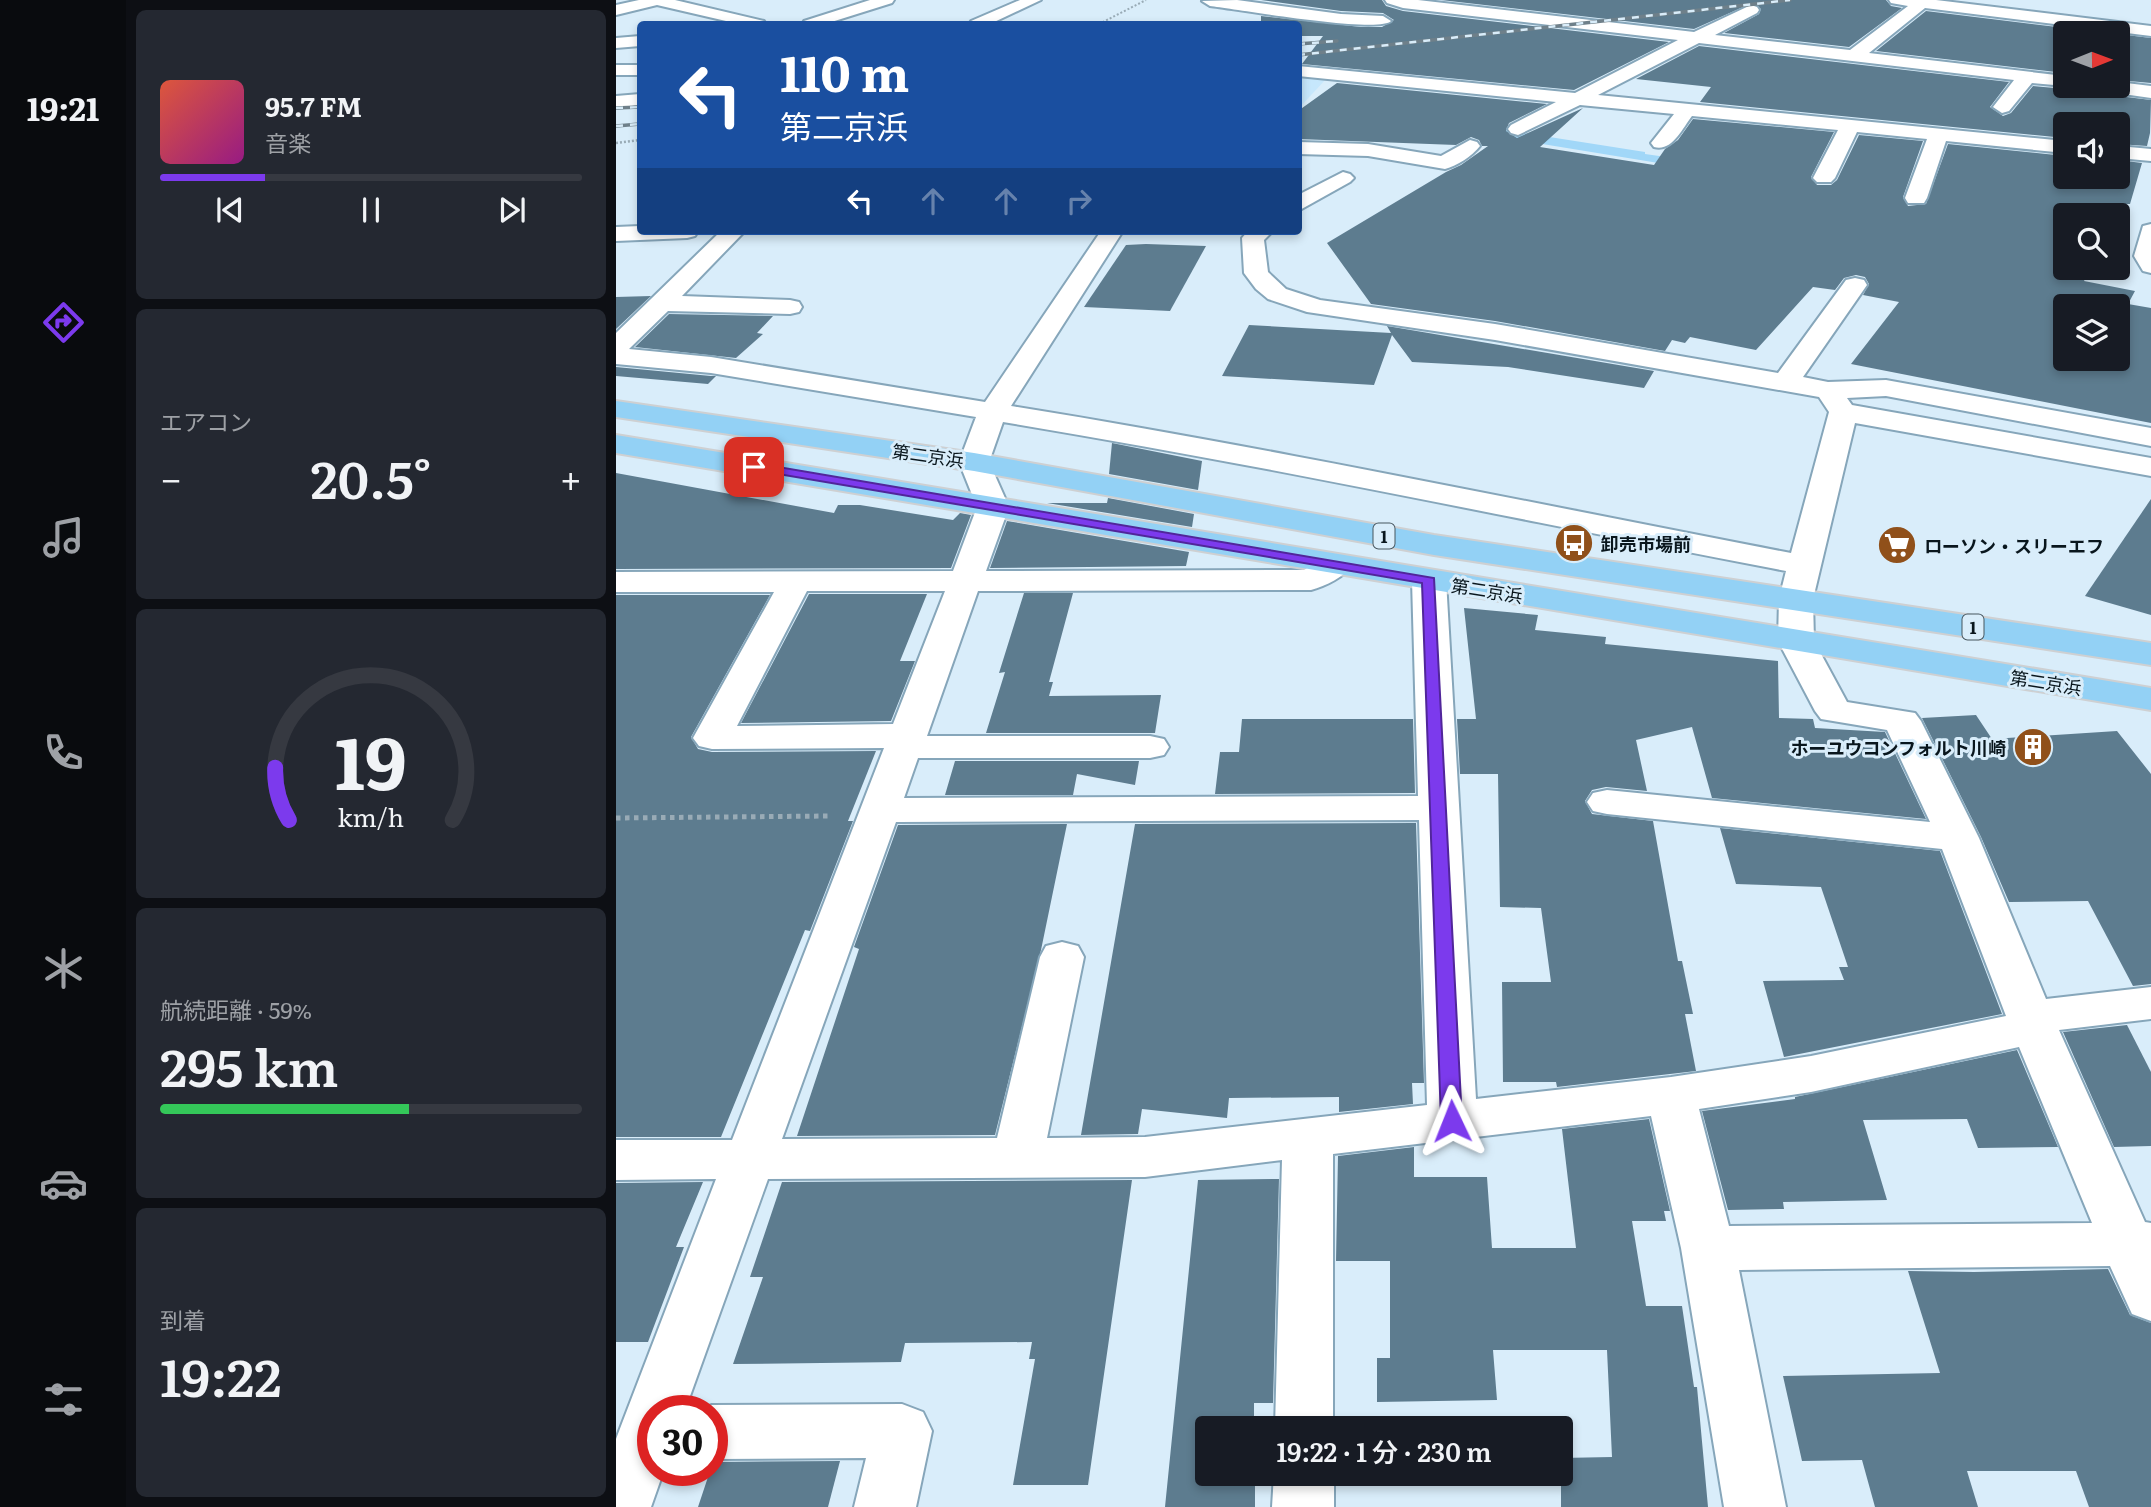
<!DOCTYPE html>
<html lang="ja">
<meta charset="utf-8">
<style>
:root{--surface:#171b24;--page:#242831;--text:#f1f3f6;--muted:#9ea1a6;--line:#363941;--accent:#7c3aed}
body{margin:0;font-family:Literata,"Noto Sans JP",serif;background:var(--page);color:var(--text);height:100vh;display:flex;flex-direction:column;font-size:26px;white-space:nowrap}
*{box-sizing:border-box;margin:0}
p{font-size:23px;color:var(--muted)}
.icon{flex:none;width:38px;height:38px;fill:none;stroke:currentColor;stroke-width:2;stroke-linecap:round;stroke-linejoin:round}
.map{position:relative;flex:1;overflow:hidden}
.details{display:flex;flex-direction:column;gap:10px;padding:10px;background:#0d0f14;width:490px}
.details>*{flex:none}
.banner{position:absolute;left:21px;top:21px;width:665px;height:214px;border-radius:7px;box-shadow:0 4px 10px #0003;background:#1a4fa0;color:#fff;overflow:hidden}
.needle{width:46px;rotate:89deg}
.tools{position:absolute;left:1437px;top:21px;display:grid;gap:14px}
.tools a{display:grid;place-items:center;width:77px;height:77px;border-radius:7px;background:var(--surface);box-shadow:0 4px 10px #0003;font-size:35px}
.speed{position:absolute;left:21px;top:1395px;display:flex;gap:14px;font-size:35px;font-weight:700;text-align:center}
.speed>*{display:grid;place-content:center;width:91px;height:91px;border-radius:50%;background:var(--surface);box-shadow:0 4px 10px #0003;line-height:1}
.speed .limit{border:10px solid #d22;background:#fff;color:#111}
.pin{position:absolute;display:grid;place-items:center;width:60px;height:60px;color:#fff;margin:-30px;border-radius:14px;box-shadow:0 4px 10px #0006}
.me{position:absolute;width:77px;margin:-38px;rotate:358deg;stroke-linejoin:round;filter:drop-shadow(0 0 5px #0008)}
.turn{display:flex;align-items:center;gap:24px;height:147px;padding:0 28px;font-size:32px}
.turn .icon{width:91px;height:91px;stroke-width:2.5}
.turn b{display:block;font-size:49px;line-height:60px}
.lanes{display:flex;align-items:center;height:66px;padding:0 28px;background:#0003;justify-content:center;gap:35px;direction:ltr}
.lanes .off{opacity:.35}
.big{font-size:52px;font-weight:600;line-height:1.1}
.details .card{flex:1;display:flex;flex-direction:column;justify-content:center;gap:10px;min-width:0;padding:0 24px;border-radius:10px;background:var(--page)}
.details .dial{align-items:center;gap:0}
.dial svg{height:182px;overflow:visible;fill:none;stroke:var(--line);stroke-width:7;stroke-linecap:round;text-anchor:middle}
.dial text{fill:var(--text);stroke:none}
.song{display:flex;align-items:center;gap:21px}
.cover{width:84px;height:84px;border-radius:10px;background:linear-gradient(135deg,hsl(10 70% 55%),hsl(310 70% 35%))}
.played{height:7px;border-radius:4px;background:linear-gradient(90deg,var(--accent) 25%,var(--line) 25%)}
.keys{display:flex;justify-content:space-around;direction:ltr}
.heat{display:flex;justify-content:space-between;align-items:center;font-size:38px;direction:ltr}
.charge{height:10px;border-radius:5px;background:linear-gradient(90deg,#34c759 59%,var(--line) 0)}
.trip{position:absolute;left:579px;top:1416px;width:378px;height:70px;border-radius:7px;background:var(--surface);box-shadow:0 4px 10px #0003;font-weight:600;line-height:70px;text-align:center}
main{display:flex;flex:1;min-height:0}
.menu{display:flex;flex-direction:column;width:126px;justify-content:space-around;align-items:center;background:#090b0e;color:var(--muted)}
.menu .icon{width:49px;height:49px}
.menu .current{color:var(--accent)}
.menu b{font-size:32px;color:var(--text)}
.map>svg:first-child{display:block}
.built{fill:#c6e7fc}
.green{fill:#a1d7f8}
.building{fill:#5d7c8f;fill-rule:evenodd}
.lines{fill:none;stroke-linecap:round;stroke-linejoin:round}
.minor-casing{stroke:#86a6ba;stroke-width:4}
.highway-casing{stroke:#ced0d2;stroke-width:4}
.path-far2{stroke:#99abb6;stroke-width:2;stroke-dasharray:2 2;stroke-linecap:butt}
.path-far1{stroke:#99abb6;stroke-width:2.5;stroke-dasharray:2 2;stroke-linecap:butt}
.path{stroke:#99abb6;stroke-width:5;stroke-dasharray:4.5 4.5;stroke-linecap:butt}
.minor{fill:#fff;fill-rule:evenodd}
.highway{fill:#93d1f5;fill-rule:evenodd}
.rail-casing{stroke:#6f808a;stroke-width:3.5}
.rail{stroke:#d9edfa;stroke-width:2.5;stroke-dasharray:7;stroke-linecap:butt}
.route{fill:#7c3aed;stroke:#51269a;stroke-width:2}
.labels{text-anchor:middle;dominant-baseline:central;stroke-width:6;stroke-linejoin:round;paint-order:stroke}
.shield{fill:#d9edfa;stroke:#47565f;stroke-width:2}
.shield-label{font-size:16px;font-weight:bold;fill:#09161d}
.street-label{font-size:18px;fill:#09161d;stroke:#d9edfa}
.poi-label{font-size:18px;font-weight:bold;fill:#09161d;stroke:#d9edfa;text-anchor:start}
</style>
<main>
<nav class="menu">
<b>19:21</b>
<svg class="icon current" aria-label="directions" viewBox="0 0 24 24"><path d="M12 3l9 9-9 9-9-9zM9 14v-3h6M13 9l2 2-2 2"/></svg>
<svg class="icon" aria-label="music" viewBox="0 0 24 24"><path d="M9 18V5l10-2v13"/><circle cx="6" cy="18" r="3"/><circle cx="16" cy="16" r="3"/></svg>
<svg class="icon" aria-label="phone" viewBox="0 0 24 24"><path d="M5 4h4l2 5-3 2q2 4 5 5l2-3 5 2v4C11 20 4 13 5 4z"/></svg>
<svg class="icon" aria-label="climate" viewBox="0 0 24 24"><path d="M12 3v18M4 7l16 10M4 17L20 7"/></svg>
<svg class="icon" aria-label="car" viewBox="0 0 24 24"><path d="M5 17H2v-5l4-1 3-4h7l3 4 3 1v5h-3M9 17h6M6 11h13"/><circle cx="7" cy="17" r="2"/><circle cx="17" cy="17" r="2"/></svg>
<svg class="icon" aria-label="filters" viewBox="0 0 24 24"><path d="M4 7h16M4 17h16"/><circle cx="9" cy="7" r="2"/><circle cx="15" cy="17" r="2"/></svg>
</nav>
<section class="details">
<div class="card">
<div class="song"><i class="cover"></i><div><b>95.7 FM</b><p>音楽</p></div></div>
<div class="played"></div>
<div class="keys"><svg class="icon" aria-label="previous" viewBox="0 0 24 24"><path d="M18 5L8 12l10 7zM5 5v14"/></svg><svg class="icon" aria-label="pause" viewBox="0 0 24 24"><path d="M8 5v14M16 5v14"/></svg><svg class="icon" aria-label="next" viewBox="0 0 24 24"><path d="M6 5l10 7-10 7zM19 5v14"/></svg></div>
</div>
<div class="card"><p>エアコン</p>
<div class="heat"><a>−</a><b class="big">20.5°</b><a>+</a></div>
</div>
<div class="card dial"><svg viewBox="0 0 100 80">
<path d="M14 69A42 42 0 1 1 86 69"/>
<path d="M14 69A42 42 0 0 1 8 46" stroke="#7c3aed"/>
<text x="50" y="56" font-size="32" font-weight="700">19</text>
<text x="50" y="72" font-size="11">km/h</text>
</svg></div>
<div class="card"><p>航続距離 · 59%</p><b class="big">295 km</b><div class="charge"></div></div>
<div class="card"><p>到着</p><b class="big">19:22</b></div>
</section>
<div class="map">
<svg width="1535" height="1507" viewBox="0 0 1535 1507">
<rect width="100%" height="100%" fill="#d9edfa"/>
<!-- built -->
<polygon class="built" points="683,75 711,78 683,108"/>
<!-- green -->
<polygon class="green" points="888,130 1029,152 1029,154 1100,164 1073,168 884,137"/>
<!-- building -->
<g class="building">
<polygon points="645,0 766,0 770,6 787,11 1053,42 958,90 686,64 707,36 682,36 682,24 645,24 645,16 745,27 766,27 778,20 767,13 725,11"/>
<polygon points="825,0 1270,0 1275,6 1286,8 1233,47 1108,33 1143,14 1145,9 1136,3 1078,29"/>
<polygon points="1310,11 1491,33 1449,33 1449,73 1260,51"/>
<polygon points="1502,34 1535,38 1535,83 1502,80"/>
<polygon points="1083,46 1393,82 1374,107 1387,116 1395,113 1417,86 1449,89 1452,86 1475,86 1486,94 1535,100 1534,133 1531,146 1502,144 1502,124 1449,124 1449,138 1084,102 1095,87 1020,79"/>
<path d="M721,83L931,104L893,123L890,131L901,138L967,108L924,147L1038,165L1049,149L1062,140L1077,119L1218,132L1195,177L1201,185H1215L1221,180L1243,135L1307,141L1287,197L1292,206L1310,204L1332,144L1449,156V177H1502V160L1526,163L1514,204H1509L1502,218V215H1449V268H1475L1468,281L1519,291L1512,304L1535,308V423L1235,364L1283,302L1247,295L1253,284L1249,277L1240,275L1228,278L1219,290L1197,287L1140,350L1074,337L1069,343L1056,340L1049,351L879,321L755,304L711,243L830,172L845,165L872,146H866L863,140L855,137L840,145L682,139V111ZM1449,306H1502V359H1449Z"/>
<polygon points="530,244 590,246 554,311 468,307 510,245"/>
<polygon points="35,296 0,329 0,297"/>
<polygon points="53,314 157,316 141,333 147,334 120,358 19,347"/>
<polygon points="633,325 775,333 771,326 1038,371 1028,388 892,367 796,362 776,335 758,385 606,376"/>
<polygon points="0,367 95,376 100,376 92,384 0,376"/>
<polygon points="496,443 586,461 582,490 493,474"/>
<polygon points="0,473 218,513 222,505 244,505 337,520 344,513 355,515 335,568 0,569"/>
<polygon points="492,498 578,514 576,527 431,503 491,503"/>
<polygon points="1535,499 1535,615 1469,596"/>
<polygon points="391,521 573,552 570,566 374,568"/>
<polygon points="408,593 457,593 433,682 437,682 433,696 545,695 539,733 370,733 389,672 383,673"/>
<polygon points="193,594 311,594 284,661 299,661 275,721 125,723"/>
<polygon points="0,595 154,595 75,737 82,749 96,752 260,751 232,821 237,821 194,931 189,930 105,1137 0,1137"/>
<polygon points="848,608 922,615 919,630 990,637 989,644 1162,661 1163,718 1197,719 1199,728 1269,732 1310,819 1096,798 1076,727 1020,740 1031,791 990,787 976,790 969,801 976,814 1037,821 1062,961 1066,961 1077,1014 1069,1014 1080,1071 941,1087 940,1082 887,1082 886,982 935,982 925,908 884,907 882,774 844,774 841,719 860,719"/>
<polygon points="1360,715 1376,739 1501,731 1535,774 1535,984 1517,986 1472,901 1393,902 1365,837 1306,718"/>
<polygon points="626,719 797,719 799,793 599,794 604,752 623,752"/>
<polygon points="339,761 523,761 519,785 461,774 457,795 329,795"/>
<polygon points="800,823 808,1083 796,1083 797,1104 723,1112 723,1097 613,1098 611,1118 526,1109 522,1134 465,1135 519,824"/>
<polygon points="451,824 425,950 379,1135 181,1136 243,949 238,947 282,825"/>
<polygon points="1104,828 1324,851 1386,1014 1168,1057 1147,981 1228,980 1223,967 1232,967 1205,887 1120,884"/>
<polygon points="1511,1025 1535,1072 1535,1146 1498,1147 1447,1032"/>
<polygon points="1401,1050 1442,1147 1362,1148 1351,1119 1247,1120 1271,1200 1167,1202 1168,1209 1112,1210 1086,1111 1179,1099 1179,1097"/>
<polygon points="1033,1119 1054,1211 1048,1211 1050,1221 1016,1221 1030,1306 1066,1306 1078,1387 1081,1387 1092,1507 945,1507 945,1458 996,1457 991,1350 877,1350 881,1400 761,1402 761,1358 774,1358 774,1261 720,1261 722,1156 798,1147 798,1177 871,1177 876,1248 960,1248 946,1129"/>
<polygon points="663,1179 657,1403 638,1403 638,1428 592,1428 592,1474 639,1474 639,1507 549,1507 582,1180"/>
<polygon points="516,1180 472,1485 397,1485 419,1359 413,1359 416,1342 289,1343 285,1362 117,1364 147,1277 134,1277 166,1182"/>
<polygon points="87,1182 60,1247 68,1247 32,1342 0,1342 0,1183"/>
<polygon points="1492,1269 1514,1315 1535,1323 1535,1507 1473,1507 1460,1471 1351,1471 1362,1507 1259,1507 1246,1460 1186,1461 1167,1376 1324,1373 1292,1271 1358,1272"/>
<polygon points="224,1461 212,1507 82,1507 97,1462"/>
</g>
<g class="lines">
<!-- minor casing -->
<g class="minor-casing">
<g id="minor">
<polygon points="23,0 59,0 148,21 150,24 123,24 41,5 0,15 0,5"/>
<polygon points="254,0 278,0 276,3 209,24 186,24 188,21"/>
<polygon points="404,0 425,0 374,24 353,24 355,21"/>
<path d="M621,0L725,14L767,16L775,21C763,34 620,9 594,6L586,1Z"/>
<path d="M769,0H802L1078,32L1135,5L1141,7L1143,10L1141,13L1099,35L1234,50L1292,6L1275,3L1273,0H1320L1535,26V36L1309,8L1253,53L1449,76V86H1452H1449L1416,83L1393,111L1386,113L1377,107L1398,80L1083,43L982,95L1449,141V153L1330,141L1311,198L1308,203H1292L1289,198L1311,139L1241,132L1219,178L1215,182H1201L1197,178L1222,130L1076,116C1066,129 1056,152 1038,147L1035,143L1058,114L964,105L902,135L895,133L892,129L895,125L940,102L682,76V66L959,93L1062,40L787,8L771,3Z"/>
<polygon points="24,36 24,46 0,48 0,38"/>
<rect x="0" y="65" width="24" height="10"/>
<polygon points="1502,82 1535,86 1535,98 1486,91 1477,86 1502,86"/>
<polygon points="24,94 24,105 0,108 0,96"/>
<path d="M854,140L861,142L864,146C856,156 841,166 829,169L752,156L682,154V142L752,144L825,156Z"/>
<polygon points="1502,146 1535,149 1535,161 1502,158"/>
<polygon points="727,172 734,174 738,178 734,182 682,211 682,195"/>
<polygon points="1535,224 1535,273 1527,271 1518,256 1527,226"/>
<polygon points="24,226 24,231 82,231 79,236 71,238 0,241 0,227"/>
<path d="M105,231H129L66,296L174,300L183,302L186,307L183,312L174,314L52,311L13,349L95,357L369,402L485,231H507L395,406C656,448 915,503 1175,553L1213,412L1203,397L879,340L691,312L652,299L640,289L628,273L626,238L632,231H657L648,240L652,272L670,289L704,300L879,324L1162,373L1230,280L1239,278L1248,280L1251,285L1187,377L1212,382L1270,380L1535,428V446L1270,396L1231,398L1236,405L1535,458V476L1239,423L1197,599L1198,641L1231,702L1299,713L1305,721L1363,838L1430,999L1535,987V1019L1443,1030L1529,1222L1535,1223V1321L1516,1314L1494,1266L1123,1270L1170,1507H1108L1065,1248L1035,1116L717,1154V1428H659L666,1160L529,1177L152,1179L69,1410H37V1470H48L35,1507H0V1439L100,1179L0,1180V1140H116L268,748L96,749L83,746L77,738L158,592H0V572L337,571L361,507L343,462L360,417L95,373L0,364V333ZM387,422C649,465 909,521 1170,571L1163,599L1162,641L1199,711L1205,719L1271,730L1314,822L991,790L977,793L971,802L977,811L991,814L1326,849L1390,1016L1195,1056L1055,1077L860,1099L830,580L825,573L813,570L801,573L796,580L802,796L288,798L302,758H534L548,755L553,747L548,739L534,736H311L362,591L695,590C710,586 728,577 737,564L733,557C714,552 704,561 688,570L370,571L393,507L373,462ZM191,591H329L277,724L121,726ZM803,820L811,1105L529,1137L431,1138L468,957L462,946L446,942L430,946L424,957L381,1138L166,1139L280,822ZM1403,1047L1476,1223L1113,1226L1083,1109L1195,1092Z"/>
<polygon points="286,1404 307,1412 316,1431 300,1507 238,1507 250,1458 96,1459 96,1410 82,1410 96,1405"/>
<polygon points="658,1474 718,1474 718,1507 656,1507"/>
</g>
</g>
<!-- highway casing -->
<g class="highway-casing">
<g id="highway">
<polygon points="0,401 358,453 818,535 1535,643 1535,665 818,555 358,471 0,417"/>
<polygon points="0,435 1535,688 1535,710 0,453"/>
</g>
</g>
<!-- path-far2 -->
<polyline class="path-far2" points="483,24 530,0"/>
<!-- path-far1 -->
<polyline class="path-far1" points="0,143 24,140"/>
<!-- path -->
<polyline class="path" points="0,818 213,816"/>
<!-- minor -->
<use href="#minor" class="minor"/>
<!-- highway -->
<use href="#highway" class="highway"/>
<!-- rail casing -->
<g class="rail-casing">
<g id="rail">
<polyline points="682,44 721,41"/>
<polyline points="682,55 1174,0"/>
<polyline points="0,108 24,107"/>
<polyline points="0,126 24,124"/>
</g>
</g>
<!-- rail -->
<use href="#rail" class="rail"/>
</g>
<!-- route -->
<polygon class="route" points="138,463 818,578 846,1121 843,1126 836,1128 828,1126 825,1121 806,583 133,469 133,464"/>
<!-- icons -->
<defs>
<g id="bus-disc" transform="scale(2.0125)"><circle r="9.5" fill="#90501a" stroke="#d9edfa"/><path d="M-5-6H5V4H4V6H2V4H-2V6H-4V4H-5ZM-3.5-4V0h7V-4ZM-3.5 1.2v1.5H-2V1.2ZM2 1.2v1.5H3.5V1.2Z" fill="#fff"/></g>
<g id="supermarket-disc" transform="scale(2.0125)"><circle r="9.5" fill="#90501a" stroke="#d9edfa"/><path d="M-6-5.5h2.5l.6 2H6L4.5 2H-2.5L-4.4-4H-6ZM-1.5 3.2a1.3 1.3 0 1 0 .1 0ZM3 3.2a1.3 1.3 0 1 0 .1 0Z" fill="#fff"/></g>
<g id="building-disc" transform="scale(2.0125)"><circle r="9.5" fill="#90501a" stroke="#d9edfa"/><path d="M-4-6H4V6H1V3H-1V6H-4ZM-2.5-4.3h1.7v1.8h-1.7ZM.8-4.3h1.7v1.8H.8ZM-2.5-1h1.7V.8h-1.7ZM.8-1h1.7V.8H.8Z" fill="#fff"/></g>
</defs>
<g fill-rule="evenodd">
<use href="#bus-disc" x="958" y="543"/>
<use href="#supermarket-disc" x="1281" y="545"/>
<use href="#building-disc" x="1417" y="747"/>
</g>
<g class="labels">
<!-- shield labels -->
<g class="shield">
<rect x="757.5" y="523.5" width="21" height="25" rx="5"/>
<rect x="1346.5" y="614.5" width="21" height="25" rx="5"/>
</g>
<g class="shield-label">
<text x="768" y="536">1</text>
<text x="1357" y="627">1</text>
</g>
<!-- street labels -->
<g class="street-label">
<text transform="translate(312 455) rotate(8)">第二京浜</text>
<text transform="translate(871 590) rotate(9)">第二京浜</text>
<text transform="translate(1430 682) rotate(9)">第二京浜</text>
</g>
<!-- poi labels -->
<g class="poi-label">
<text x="985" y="543">卸売市場前</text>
<text x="1308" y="545">ローソン・スリーエフ</text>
<text x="1390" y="747" text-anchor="end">ホーユウコンフォルト川崎</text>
</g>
</g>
</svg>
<div class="tools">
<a><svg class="needle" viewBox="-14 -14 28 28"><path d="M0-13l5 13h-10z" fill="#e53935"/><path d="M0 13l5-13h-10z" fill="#9ea1a6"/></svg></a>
<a><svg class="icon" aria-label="sound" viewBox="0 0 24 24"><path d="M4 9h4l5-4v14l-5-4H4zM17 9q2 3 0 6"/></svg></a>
<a><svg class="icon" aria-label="search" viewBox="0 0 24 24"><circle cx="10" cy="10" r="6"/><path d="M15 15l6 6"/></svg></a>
<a><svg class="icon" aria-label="layers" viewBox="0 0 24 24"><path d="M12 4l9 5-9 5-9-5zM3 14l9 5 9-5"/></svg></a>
</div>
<div class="speed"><div class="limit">30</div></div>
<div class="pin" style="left:138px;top:467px;background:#d93025"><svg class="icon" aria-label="arrive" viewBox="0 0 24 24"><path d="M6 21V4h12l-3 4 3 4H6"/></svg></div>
<svg class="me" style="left:836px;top:1121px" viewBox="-20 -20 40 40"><path d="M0-17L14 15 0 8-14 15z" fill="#7c3aed" stroke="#fff" stroke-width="4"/></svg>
<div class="trip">19:22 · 1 分 · 230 m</div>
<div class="banner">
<div class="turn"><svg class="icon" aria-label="left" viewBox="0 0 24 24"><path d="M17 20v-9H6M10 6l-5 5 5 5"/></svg><div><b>110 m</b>第二京浜</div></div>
<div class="lanes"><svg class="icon" aria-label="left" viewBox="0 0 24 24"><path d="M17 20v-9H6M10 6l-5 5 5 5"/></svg><svg class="icon off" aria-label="ahead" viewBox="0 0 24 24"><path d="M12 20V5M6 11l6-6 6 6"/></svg><svg class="icon off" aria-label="ahead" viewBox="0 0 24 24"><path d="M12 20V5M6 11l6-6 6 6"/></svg><svg class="icon off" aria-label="right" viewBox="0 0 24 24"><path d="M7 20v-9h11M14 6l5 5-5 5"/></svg></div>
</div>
</div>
</main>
